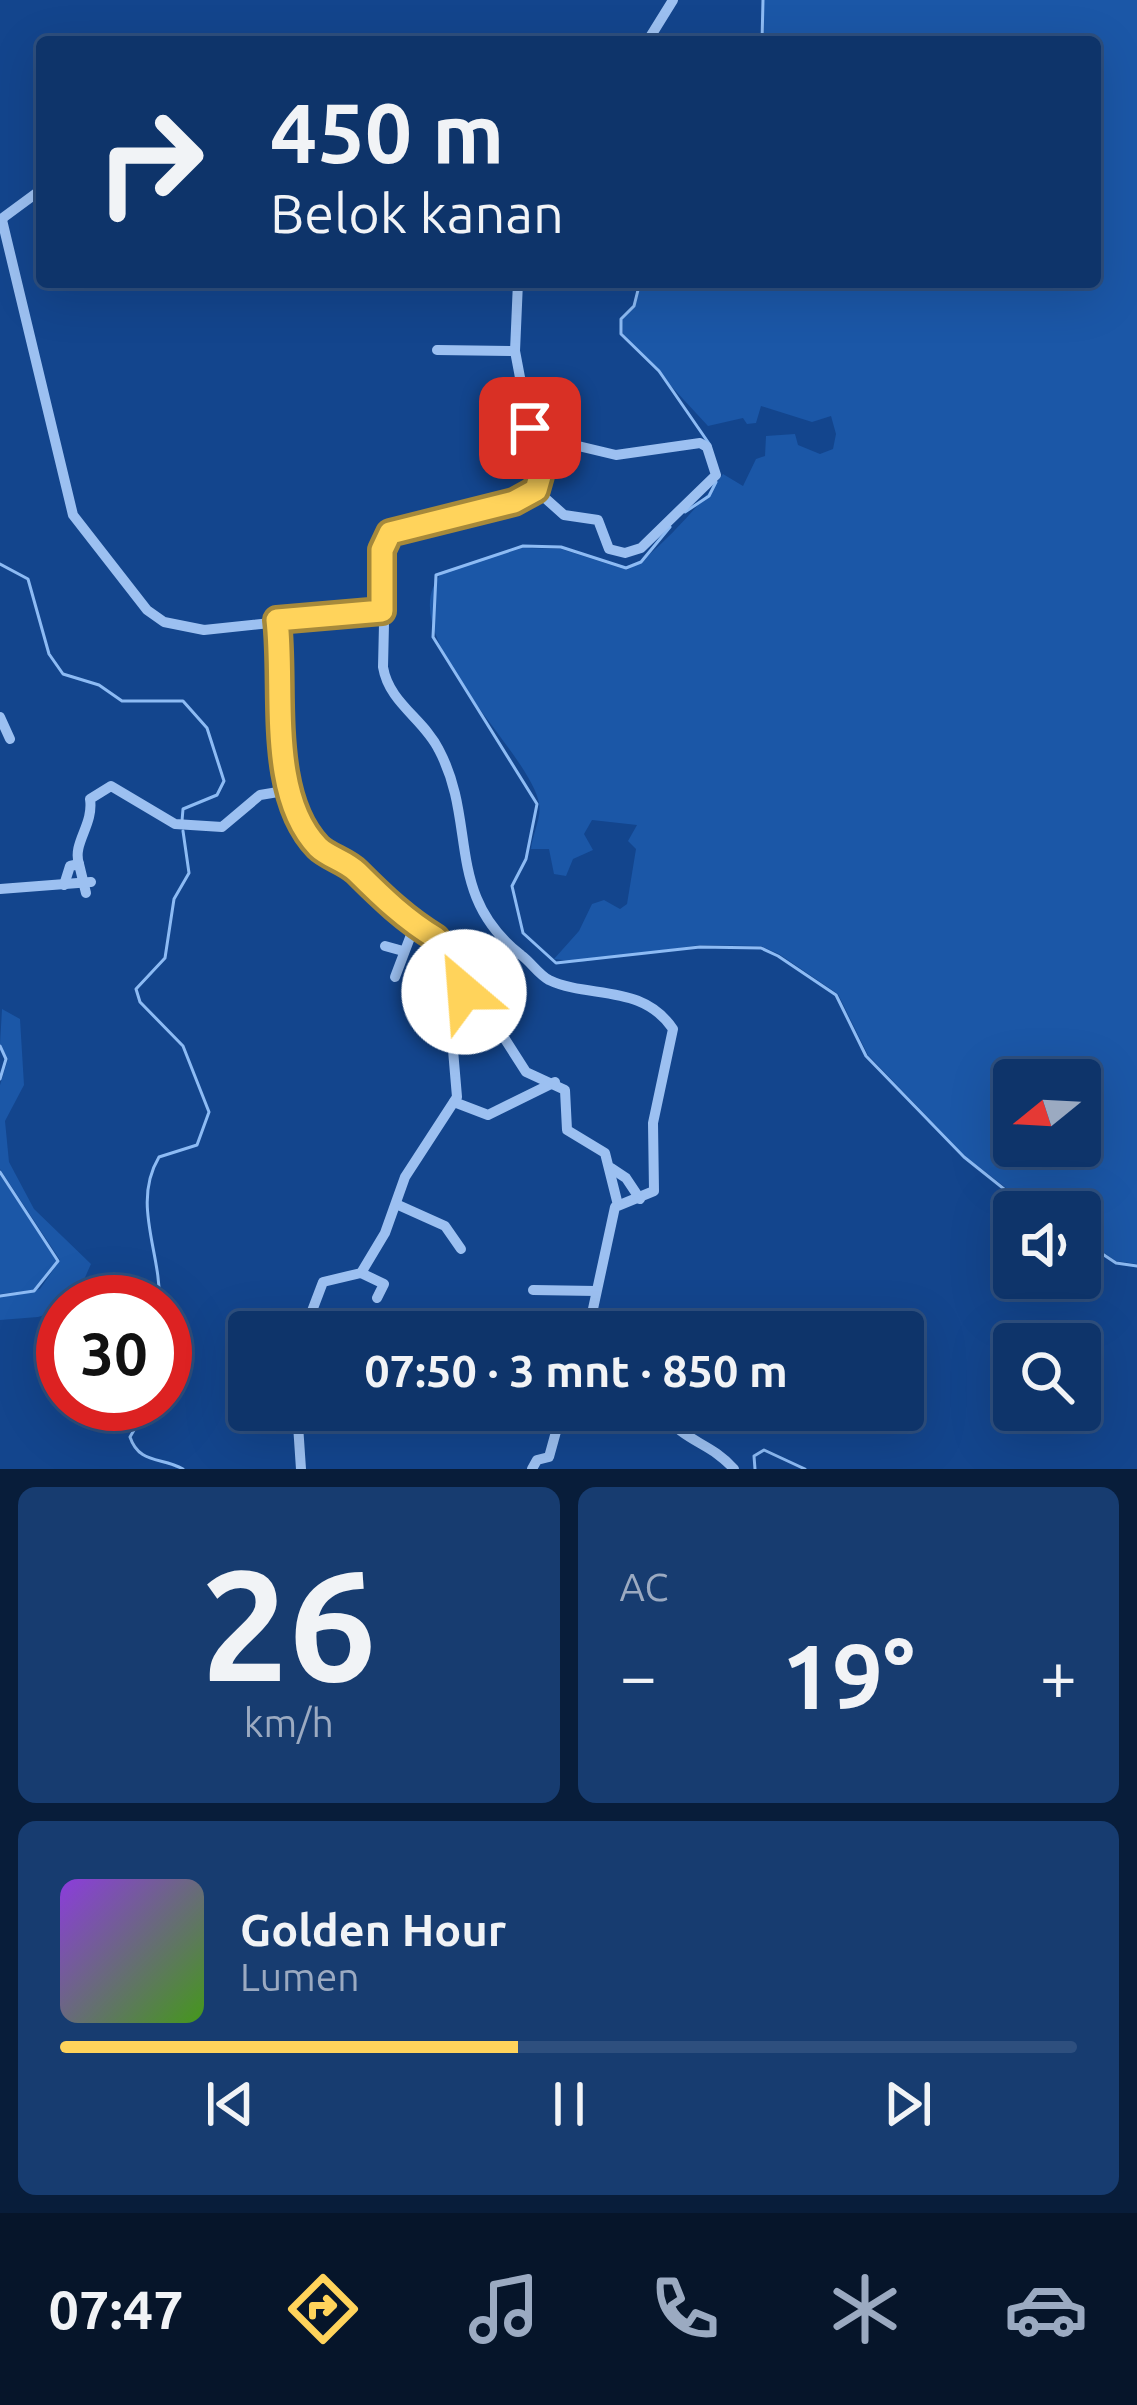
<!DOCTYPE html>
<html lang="id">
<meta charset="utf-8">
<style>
:root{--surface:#0e346a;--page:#173c70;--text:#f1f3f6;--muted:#9baac1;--line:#2e4f7e;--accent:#ffd35b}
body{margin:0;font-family:Ubuntu,sans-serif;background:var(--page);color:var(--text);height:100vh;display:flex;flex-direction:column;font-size:45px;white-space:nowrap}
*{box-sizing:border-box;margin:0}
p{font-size:39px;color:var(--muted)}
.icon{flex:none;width:66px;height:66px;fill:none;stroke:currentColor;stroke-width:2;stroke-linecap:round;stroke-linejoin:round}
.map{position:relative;height:1469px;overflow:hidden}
.panel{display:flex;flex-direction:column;gap:18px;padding:18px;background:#081d3a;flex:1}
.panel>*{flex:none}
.hud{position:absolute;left:36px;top:36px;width:1065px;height:252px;border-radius:12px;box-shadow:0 12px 48px #0002,0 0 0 3px var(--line);background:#0e346a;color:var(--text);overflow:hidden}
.needle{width:78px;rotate:252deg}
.buttons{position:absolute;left:993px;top:1059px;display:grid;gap:24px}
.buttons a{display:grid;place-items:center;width:108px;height:108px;border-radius:12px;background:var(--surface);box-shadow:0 12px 48px #0002,0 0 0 3px var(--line);font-size:60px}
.speed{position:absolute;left:36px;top:1275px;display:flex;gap:24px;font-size:60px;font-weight:700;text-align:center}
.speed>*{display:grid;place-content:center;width:156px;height:156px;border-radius:50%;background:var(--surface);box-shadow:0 12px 48px #0002,0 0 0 3px var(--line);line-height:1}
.speed .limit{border:18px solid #d22;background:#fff;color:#111}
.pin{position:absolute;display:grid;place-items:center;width:102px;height:102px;color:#fff;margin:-51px;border-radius:24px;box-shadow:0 6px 18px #0006}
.me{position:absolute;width:132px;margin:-66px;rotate:333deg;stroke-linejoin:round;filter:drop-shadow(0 0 9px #0008)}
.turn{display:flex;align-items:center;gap:42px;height:252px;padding:0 36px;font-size:54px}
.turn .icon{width:156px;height:156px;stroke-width:2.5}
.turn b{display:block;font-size:84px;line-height:102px}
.big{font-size:90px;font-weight:700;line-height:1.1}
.panel .widget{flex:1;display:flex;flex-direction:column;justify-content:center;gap:18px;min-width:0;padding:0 42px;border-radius:18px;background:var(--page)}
.panel .dial{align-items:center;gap:0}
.dial b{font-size:156px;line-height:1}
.song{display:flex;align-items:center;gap:36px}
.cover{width:144px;height:144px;border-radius:18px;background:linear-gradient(135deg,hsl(270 70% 55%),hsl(100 70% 35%))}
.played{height:12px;border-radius:6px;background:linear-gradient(90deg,var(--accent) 45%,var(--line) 45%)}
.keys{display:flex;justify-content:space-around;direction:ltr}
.heat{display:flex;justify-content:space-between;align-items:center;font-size:66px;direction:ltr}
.panel .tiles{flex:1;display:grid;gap:18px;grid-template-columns:1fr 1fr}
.widget:last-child{grid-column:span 2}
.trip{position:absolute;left:228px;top:1311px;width:696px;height:120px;border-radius:12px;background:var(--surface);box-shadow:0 12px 48px #0002,0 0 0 3px var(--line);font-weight:700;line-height:120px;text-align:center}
.dock{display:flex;height:192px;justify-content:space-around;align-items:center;background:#06152a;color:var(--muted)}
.dock .icon{width:84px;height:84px}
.dock .selected{color:var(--accent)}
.dock b{font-size:54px;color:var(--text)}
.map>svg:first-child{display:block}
.green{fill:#1b57a7;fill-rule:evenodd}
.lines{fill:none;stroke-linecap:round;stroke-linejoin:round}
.stream{stroke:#8dbbf4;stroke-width:3}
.minor{stroke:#9cc0f1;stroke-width:10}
.route-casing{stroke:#a6893b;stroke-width:30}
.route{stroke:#ffd35b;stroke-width:21}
</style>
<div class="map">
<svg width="1137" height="1469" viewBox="0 0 1137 1469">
<rect width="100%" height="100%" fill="#13458d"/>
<!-- green -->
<g class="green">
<path d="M764,0H1137V1264L1116,1261L1080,1236V1212H1037L965,1156L868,1055L838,994L779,954L761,946L700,945L580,962L554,959L579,931L592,904L604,900L620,909L627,904L636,849L628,841L637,825L592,820L584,834L593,850L573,859L566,876L554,874L549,849H531C532,835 542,817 539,803C529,749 385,630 444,571L523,548L561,549L627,570C653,558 705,499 723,474L743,486L756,459L765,456L766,436L795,434L798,445L820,454L833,449L836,434L831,416L812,422L761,406L756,423L747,424L743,418L708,426L623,334L622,320L635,306L641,282H1095V42H764ZM1014,1080H1080V1146H1014Z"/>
<polygon points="2,1009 20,1019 24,1085 5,1121 9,1162 34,1209 91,1264 74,1302 63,1302 63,1309 38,1317 0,1320 0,1297 40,1289 60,1260 0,1169 0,1085 8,1059 0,1044"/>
<polygon points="0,1175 56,1258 56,1267 33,1290 0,1294"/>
</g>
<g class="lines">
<!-- stream -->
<g class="stream">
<polyline points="762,42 763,0"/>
<polyline points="640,282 634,306 621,319 621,334 659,371 710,445"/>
<polyline points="685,512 709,496 716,482"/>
<polyline points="670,527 641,562 626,568 561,547 523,546 436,575 433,637 537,804 526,859 512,886 523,933 556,963 700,947 761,948 778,956 836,995 866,1056 964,1157 1033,1212"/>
<polyline points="0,564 28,579 49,654 63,674 99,685 122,701 183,701 207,728 224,781 217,795 183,809 182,821"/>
<polyline points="0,1046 6,1059 0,1079"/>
<polyline points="0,1172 58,1261 34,1291 0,1296"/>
<polyline points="1080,1239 1116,1263 1137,1266"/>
<path d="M159,1302C162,1254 131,1204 159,1157L197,1145L209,1112L183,1046L140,1002L136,989L165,958L174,899L189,873L183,831"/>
<path d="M149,1404L130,1437C139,1464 161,1457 183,1469"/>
<polyline points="755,1469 754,1456 764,1450 805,1469"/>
</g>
<!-- minor -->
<g class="minor">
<polyline points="647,42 673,0"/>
<polyline points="0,220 42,189"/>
<polyline points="2,220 73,515 147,610 164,622 204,630 383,611"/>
<path d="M518,282L515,351L540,483C513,524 424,506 386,538L383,667C389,703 424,719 439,750C478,824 444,895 521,955C531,962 538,974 549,980C589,999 642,983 673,1029L653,1123L654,1191L615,1207L588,1332"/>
<polyline points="437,350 515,351"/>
<polyline points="532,435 616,455 700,443 707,447 716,475 641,548 625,553 609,549 598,520 564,515 536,490"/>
<path d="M276,620C285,689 266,794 318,847C328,857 346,861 357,872C382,897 406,920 436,938L448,978L479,1000L494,1022L473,1024L452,1038L457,1097L405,1177L385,1233L361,1273L323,1282L304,1332"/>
<polyline points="0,717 10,739"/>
<path d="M79,864C72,843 94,825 90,799L111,786L175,824L222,827L260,795L290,790"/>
<polyline points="64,885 70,866 79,864 86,893"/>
<polyline points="0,889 91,882"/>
<polyline points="385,946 403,951"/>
<polyline points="395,977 414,927"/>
<polyline points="494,1022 526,1072 565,1090 567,1130 605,1153 618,1205"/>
<polyline points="454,1102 488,1115 555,1082"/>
<polyline points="611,1168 626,1178 640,1199"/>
<polyline points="396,1204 445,1226 461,1249"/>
<polyline points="361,1273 384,1284 377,1298"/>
<polyline points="533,1290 596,1291"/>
<polyline points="554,1319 590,1323"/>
<polyline points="649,1327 650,1332"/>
<polyline points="297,1410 301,1469"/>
<path d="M660,1410C686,1444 709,1441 734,1469"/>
<polyline points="532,1469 537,1460 549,1457 562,1410"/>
</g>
</g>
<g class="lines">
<!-- route casing -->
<g class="route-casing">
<path id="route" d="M464,992L448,978L436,938C406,920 382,897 357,872C346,861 328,857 318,847C267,794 285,689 277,620L382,611V550L390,533L514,502L536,490L540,476L530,428"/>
</g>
<!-- route -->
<use href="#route" class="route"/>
</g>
</svg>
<div class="buttons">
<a><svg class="needle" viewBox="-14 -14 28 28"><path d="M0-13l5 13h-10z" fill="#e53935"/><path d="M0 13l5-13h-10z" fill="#9baac1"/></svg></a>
<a><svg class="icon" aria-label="sound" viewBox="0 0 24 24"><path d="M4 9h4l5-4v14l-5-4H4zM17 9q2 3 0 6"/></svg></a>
<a><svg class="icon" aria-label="search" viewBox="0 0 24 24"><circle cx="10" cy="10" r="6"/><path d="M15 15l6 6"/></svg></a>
</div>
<div class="speed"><div class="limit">30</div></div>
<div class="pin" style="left:530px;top:428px;background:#d93025"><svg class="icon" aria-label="arrive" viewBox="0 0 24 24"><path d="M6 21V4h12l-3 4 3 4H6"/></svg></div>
<svg class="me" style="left:464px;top:992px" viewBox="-20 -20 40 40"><circle r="19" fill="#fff"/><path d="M0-13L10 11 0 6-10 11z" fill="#ffd35b"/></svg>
<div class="trip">07:50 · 3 mnt · 850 m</div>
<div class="hud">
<div class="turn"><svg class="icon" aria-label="right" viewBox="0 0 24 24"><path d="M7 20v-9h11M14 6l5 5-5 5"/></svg><div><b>450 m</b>Belok kanan</div></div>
</div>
</div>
<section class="panel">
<div class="tiles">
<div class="widget dial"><b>26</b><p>km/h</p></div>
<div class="widget"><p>AC</p>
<div class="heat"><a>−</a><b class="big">19°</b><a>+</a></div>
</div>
<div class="widget">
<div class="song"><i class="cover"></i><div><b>Golden Hour</b><p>Lumen</p></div></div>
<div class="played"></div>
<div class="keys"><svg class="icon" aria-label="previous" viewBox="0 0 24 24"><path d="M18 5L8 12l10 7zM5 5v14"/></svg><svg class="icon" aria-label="pause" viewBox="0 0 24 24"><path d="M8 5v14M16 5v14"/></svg><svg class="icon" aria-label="next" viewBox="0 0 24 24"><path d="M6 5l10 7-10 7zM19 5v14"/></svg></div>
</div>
</div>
</section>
<nav class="dock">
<b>07:47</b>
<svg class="icon selected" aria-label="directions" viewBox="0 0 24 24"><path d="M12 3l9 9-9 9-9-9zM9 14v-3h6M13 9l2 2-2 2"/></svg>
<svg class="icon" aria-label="music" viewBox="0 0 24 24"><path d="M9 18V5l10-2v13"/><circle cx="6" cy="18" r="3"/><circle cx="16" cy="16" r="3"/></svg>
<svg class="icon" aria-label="phone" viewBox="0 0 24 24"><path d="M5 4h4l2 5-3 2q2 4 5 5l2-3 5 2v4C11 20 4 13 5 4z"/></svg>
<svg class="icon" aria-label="climate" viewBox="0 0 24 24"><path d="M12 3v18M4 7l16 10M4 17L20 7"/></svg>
<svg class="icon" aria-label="car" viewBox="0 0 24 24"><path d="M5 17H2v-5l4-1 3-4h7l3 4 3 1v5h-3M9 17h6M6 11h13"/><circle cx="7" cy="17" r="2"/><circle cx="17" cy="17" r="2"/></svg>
</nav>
